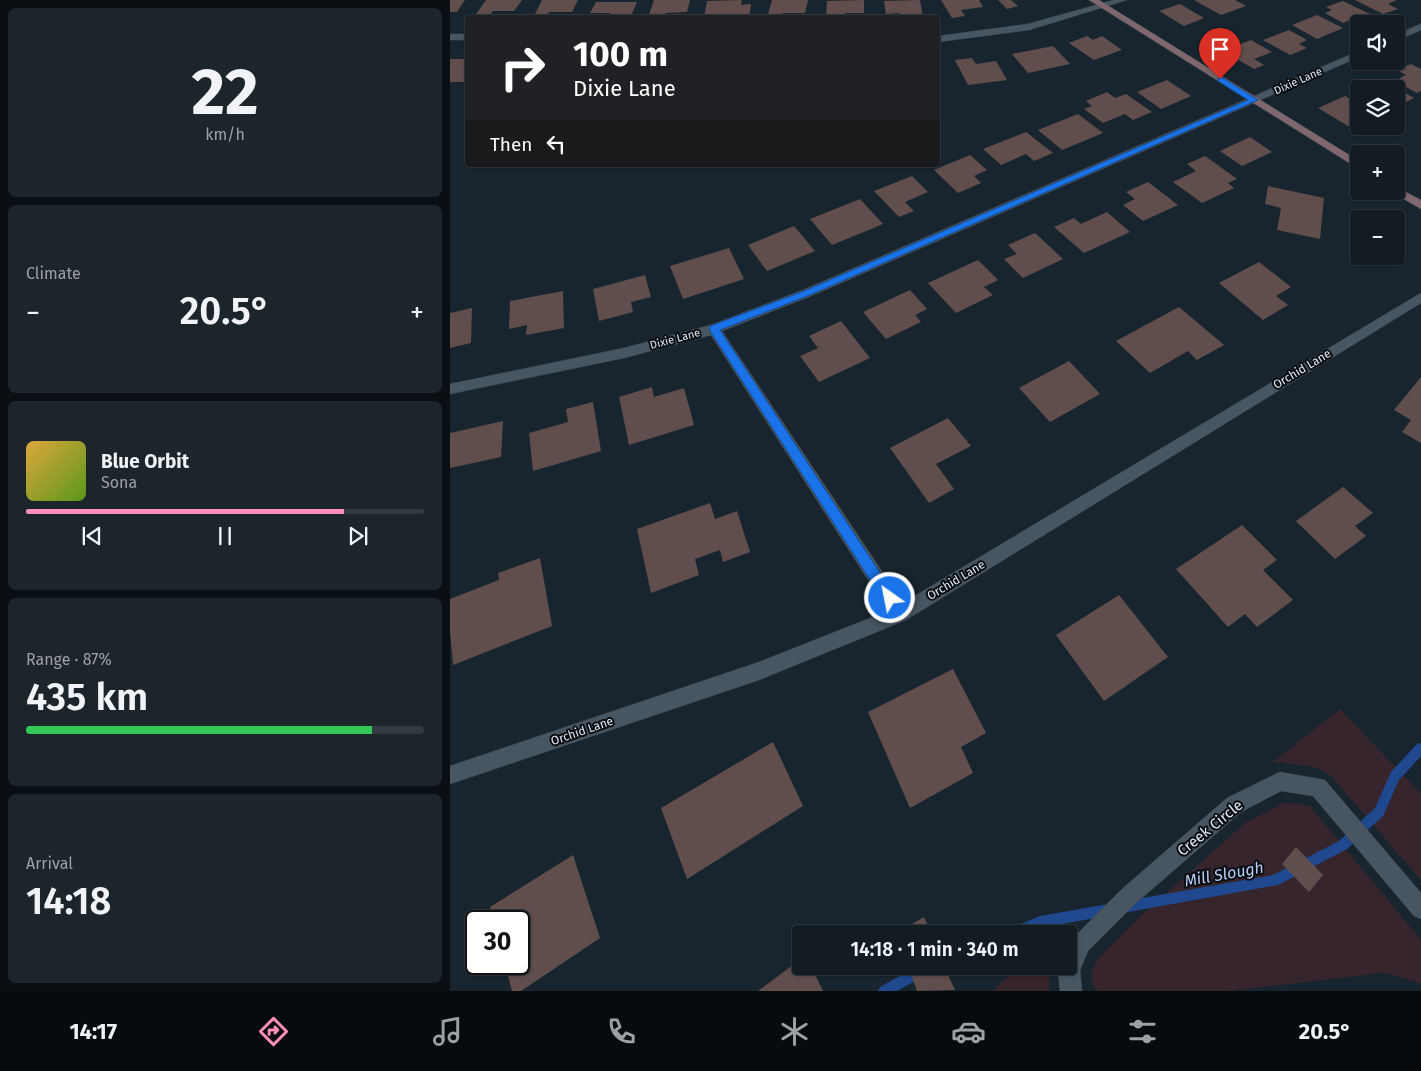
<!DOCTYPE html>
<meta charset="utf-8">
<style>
:root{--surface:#131c22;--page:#1c252a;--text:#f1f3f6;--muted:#9da1a5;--line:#323a40;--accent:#ff8eba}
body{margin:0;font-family:"Fira Sans",sans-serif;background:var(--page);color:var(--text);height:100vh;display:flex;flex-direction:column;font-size:19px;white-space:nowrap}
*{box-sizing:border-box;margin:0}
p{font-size:16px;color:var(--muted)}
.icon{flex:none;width:28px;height:28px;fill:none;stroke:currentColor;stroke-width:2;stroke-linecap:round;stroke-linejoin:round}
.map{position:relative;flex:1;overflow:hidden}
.details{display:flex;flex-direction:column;gap:8px;padding:8px;background:#0a0f13;width:450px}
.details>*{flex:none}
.banner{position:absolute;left:15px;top:15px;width:475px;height:152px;border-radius:5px;box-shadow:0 1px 4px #0004,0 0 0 1px var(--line);background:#202124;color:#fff;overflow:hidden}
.tools{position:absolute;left:900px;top:15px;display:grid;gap:10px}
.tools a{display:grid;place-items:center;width:55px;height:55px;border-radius:5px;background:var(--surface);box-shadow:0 1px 4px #0004,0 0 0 1px var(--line);font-size:25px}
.speed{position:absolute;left:15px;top:910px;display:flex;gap:10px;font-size:25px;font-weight:700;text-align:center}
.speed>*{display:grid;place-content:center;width:65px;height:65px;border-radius:50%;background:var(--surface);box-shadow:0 1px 4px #0004,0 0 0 1px var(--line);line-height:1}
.speed .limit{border:2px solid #111;border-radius:8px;background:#fff;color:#111}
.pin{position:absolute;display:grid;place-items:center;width:42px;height:42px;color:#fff;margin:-51px -21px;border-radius:50% 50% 50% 0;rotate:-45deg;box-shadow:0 0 5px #0007}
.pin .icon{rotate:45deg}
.me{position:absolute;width:55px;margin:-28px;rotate:327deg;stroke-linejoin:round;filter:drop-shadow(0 0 4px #0008)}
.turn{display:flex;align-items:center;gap:18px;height:105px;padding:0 25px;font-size:22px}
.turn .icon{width:65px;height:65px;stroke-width:2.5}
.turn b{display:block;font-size:35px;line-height:42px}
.then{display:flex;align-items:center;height:48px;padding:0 25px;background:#0003;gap:10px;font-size:19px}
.big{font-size:38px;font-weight:600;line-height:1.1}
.details .widget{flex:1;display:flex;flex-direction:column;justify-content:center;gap:8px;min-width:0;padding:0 18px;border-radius:8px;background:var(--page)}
.details .dial{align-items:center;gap:0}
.dial b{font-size:65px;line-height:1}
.song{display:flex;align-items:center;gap:15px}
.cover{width:60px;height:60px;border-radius:8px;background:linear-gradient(135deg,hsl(40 70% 55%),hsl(90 70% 35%))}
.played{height:5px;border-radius:2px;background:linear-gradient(90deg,var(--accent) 80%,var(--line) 80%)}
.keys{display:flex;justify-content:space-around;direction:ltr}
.heat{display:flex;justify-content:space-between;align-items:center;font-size:28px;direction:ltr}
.charge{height:8px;border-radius:4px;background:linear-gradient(90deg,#34c759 87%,var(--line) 0)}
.trip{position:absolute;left:342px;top:925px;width:285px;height:50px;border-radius:5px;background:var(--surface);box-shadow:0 1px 4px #0004,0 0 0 1px var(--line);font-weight:600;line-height:50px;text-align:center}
.tabs{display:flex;height:80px;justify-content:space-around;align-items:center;background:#080b0e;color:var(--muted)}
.tabs .icon{width:35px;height:35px}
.tabs .current{color:var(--accent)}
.tabs b{font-size:22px;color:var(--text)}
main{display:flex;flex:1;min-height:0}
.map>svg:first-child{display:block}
.commercial{fill:#36252c}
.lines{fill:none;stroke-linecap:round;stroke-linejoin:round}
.stream{fill:#1f488e;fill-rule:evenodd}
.building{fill:#604e4d}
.street-casing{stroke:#39434a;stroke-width:1}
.secondary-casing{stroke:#39434a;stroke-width:1}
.street{fill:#485661;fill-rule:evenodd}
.secondary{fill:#7e686d;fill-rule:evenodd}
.route{fill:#1a73e8;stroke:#114b97}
.labels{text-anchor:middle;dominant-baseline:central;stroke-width:4;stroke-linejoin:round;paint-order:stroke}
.far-street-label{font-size:11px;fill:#e2eaf0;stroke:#080d11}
.street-label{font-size:12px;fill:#e2eaf0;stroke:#080d11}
.near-street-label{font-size:15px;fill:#e2eaf0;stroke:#080d11}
.near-water-label{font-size:16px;font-style:italic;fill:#b5cef6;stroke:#080d11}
</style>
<main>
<section class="details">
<div class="widget dial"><b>22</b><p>km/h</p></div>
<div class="widget"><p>Climate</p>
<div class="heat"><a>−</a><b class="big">20.5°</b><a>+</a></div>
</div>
<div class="widget">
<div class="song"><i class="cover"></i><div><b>Blue Orbit</b><p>Sona</p></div></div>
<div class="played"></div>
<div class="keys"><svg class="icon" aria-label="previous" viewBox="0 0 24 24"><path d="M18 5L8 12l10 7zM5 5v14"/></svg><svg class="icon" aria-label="pause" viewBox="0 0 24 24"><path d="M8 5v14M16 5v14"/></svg><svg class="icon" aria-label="next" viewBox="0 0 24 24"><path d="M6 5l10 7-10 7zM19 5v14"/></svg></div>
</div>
<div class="widget"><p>Range · 87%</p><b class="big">435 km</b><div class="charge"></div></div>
<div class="widget"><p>Arrival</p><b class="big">14:18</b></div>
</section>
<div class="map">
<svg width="971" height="991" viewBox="0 0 971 991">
<rect width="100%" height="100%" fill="#19252e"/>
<!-- commercial -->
<g class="commercial">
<polygon points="890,709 971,794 971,880 881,776 868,768 830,762 822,763"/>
<polygon points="835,802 860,806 971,940 971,984 941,974 932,973 779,991 647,991 642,984 641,973 648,959 692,915 795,823"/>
<polygon points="571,966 599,966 599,991 542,991"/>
</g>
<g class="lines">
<!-- stream -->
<g class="stream">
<polygon points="971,743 971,756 949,780 933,816 897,849 828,885 590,928 576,934 554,934 556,930 590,916 823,875 889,841 925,808 941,772 967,744"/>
<polygon points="468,966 476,967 478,971 476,975 447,991 428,991 430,987"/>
</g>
</g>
<!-- building -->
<g class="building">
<polygon points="0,0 15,0 7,12 0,12"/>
<polygon points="36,0 72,0 64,11 43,11 38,17 24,17"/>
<polygon points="92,0 128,0 122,12 99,12 97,17 83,18"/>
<polygon points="204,0 240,0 237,12 216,13 214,18 198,18"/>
<polygon points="292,0 291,5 301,4 299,18 254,18 257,1"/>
<polygon points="322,0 358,0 355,13 333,13 332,18 317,18"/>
<polygon points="414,0 414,13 395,13 395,18 376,18 377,1"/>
<polygon points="470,0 473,18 450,18 449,13 436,14 434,1"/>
<polygon points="491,0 529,0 533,7 511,10 515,16 502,18"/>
<polygon points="548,0 561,0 568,6 557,9"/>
<polygon points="744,0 785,0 796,6 771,15"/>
<polygon points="905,0 947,0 938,4 948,9 933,14"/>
<polygon points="893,1 928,18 919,22 908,17 893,23 875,13 882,10 876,7"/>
<polygon points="146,2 187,2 180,18 158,18 160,13 140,13"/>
<polygon points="730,4 754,18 734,26 709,11"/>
<polygon points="867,15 893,28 867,39 842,25"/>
<polygon points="839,30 857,40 849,44 857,48 840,55 813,40"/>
<polygon points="637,36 643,40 652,36 672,50 644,60 619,43"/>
<polygon points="801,40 822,52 804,59 814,65 804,69 773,51"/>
<polygon points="603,46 620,64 578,73 562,54"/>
<polygon points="522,58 526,64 546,61 557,80 518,85 505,60"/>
<rect x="0" y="59" width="18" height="23"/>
<polygon points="961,64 971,69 971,91 967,93 945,81 956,75 947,70"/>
<polygon points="717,80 741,96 711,109 687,92"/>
<polygon points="918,82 930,89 909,89 909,95 900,90"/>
<polygon points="940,85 948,89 964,98 946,107 946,89 931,89"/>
<polygon points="657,92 665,98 676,94 702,112 683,120 675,114 653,123 634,109 642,106 636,101"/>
<polygon points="895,96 909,104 909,121 898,126 868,108"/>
<polygon points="628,114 653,133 612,150 588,130"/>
<polygon points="576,132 603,153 584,161 576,154 551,165 533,149"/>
<polygon points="800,137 822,152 792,166 770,151"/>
<polygon points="520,155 537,170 524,176 531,183 508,193 484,170"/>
<polygon points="755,156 787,179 778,183 784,188 752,203 723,182 746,171 737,164"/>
<polygon points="462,176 478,192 455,202 464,211 449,217 424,191"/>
<polygon points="698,182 728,205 693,221 673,205 685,199 676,192"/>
<polygon points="818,186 874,198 870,239 827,230 831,208 815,204"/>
<polygon points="410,199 433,224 382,245 360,219"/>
<polygon points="657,212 680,232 634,253 604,227 624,218 631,224"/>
<polygon points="344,226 365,251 317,271 298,245"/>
<polygon points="585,233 613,259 573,278 554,259 567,254 558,245"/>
<polygon points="279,248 294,279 233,299 220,266"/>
<polygon points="528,260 548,280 534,287 543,295 506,313 478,283"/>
<polygon points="809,262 841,287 826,296 838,305 813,320 769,283"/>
<polygon points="195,275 201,297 181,302 183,312 149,321 143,289"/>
<polygon points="460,290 477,309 465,315 471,322 436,339 413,312"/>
<polygon points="113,291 114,328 76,335 77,325 59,329 60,301"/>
<polygon points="729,307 774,345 747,360 738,351 700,373 666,341"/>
<polygon points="22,308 21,343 0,348 0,313"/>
<polygon points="391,321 420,358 369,382 350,356 368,348 359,336"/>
<polygon points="619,361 650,394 600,422 569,388"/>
<polygon points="971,377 971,443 952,432 961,420 944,410"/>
<polygon points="202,387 204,397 234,388 244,425 179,445 169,397"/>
<polygon points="143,402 151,451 83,471 79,433 118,422 116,409"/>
<polygon points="498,418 521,446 486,464 504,489 479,503 440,448"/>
<polygon points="53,421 51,457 0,468 0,433"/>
<polygon points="893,487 923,513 905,526 916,536 885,559 846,521"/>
<polygon points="260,503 265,519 287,511 300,552 273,562 270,550 245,559 249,575 201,593 187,529"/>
<polygon points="792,525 827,560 813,570 843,600 807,627 795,614 778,627 726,569"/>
<polygon points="90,558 102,626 3,665 0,631 0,599 49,580 48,573"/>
<polygon points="669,595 718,657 654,701 606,635"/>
<polygon points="503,669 536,733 511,747 523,773 460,808 418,712"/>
<polygon points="323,742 353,806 237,879 211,808"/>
<polygon points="846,847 873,875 859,892 832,864"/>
<polygon points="123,855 150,938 71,991 62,991 55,964 69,964 69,921 44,921 40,907"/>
<polygon points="474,917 481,934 445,934"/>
<polygon points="351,959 351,966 361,966 373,991 308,991"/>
<polygon points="458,966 494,966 505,990 467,991"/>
</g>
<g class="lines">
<!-- street casing -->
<g class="street-casing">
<g id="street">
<polygon points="664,0 677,0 579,30 488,42 488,36 578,24"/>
<polygon points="971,24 971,30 946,41 946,35"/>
<rect x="0" y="34" width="18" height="6"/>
<polygon points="909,51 909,57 361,296 272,331 453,603 971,293 971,303 456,620 309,680 0,784 0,766 309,662 438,611 261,335 174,358 0,394 0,384 174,348 261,325 353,290"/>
<polygon points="830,772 875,780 971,893 971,919 964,916 863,796 831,791 791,812 686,903 638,951 630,970 632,991 610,991 608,969 609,966 619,966 619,946 624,937 672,889 777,798"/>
</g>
</g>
<!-- secondary casing -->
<g class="secondary-casing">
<g id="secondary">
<polygon points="639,0 649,0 909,161 909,169"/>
<polygon points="946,187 971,200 971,209 942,192 946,191"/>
</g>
</g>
<!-- street -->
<use href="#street" class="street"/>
<!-- secondary -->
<use href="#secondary" class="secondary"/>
</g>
<!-- route -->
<polygon class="route" points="768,78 773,78 808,100 360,295 270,330 444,594 446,598 444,603 440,604 435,603 260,331 260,326 354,291 798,100 768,81"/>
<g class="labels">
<!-- far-street labels -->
<g class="far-street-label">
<text transform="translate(848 81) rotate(-24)">Dixie Lane</text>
<text transform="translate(225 339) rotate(-15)">Dixie Lane</text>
</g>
<!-- street labels -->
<g class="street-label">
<text transform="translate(852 369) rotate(-31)">Orchid Lane</text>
<text transform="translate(506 580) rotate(-31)">Orchid Lane</text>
<text transform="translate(132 731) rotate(-19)">Orchid Lane</text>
</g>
<!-- near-street labels -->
<g class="near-street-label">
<text transform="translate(760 828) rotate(-39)">Creek Circle</text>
</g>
<!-- near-water labels -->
<g class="near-water-label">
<text transform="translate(774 874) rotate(-10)">Mill Slough</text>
</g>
</g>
</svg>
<div class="tools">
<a><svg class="icon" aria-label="sound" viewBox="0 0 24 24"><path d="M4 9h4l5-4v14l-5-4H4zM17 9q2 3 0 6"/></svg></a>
<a><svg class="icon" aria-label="layers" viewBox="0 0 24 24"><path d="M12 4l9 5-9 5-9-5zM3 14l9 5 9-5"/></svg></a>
<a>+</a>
<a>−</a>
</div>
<div class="speed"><div class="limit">30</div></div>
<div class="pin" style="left:770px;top:79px;background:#d93025"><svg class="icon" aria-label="arrive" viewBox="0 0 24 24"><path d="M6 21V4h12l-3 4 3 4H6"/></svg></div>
<svg class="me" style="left:440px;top:598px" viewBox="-20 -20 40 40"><circle r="17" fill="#1a73e8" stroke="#fff" stroke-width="3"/><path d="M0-11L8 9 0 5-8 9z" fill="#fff"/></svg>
<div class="trip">14:18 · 1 min · 340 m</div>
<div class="banner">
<div class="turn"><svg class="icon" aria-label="right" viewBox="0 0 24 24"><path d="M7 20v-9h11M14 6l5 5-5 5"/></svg><div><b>100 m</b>Dixie Lane</div></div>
<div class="then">Then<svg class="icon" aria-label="left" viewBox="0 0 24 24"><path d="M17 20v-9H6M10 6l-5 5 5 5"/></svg></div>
</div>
</div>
</main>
<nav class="tabs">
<b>14:17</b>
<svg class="icon current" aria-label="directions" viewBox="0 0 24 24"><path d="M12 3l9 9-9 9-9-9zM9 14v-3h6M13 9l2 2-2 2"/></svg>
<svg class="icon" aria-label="music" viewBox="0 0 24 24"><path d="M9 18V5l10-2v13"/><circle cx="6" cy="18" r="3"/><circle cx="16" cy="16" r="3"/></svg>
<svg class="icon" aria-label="phone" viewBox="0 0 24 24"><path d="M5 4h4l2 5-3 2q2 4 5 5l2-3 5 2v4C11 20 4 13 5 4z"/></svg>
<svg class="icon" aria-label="climate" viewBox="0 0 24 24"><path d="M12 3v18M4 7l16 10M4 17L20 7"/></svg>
<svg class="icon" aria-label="car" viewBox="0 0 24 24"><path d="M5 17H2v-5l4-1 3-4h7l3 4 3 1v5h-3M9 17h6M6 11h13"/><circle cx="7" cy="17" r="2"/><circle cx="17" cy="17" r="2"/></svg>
<svg class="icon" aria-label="filters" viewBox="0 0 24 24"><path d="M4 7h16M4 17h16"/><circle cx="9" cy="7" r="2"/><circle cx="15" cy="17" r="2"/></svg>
<b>20.5°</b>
</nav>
